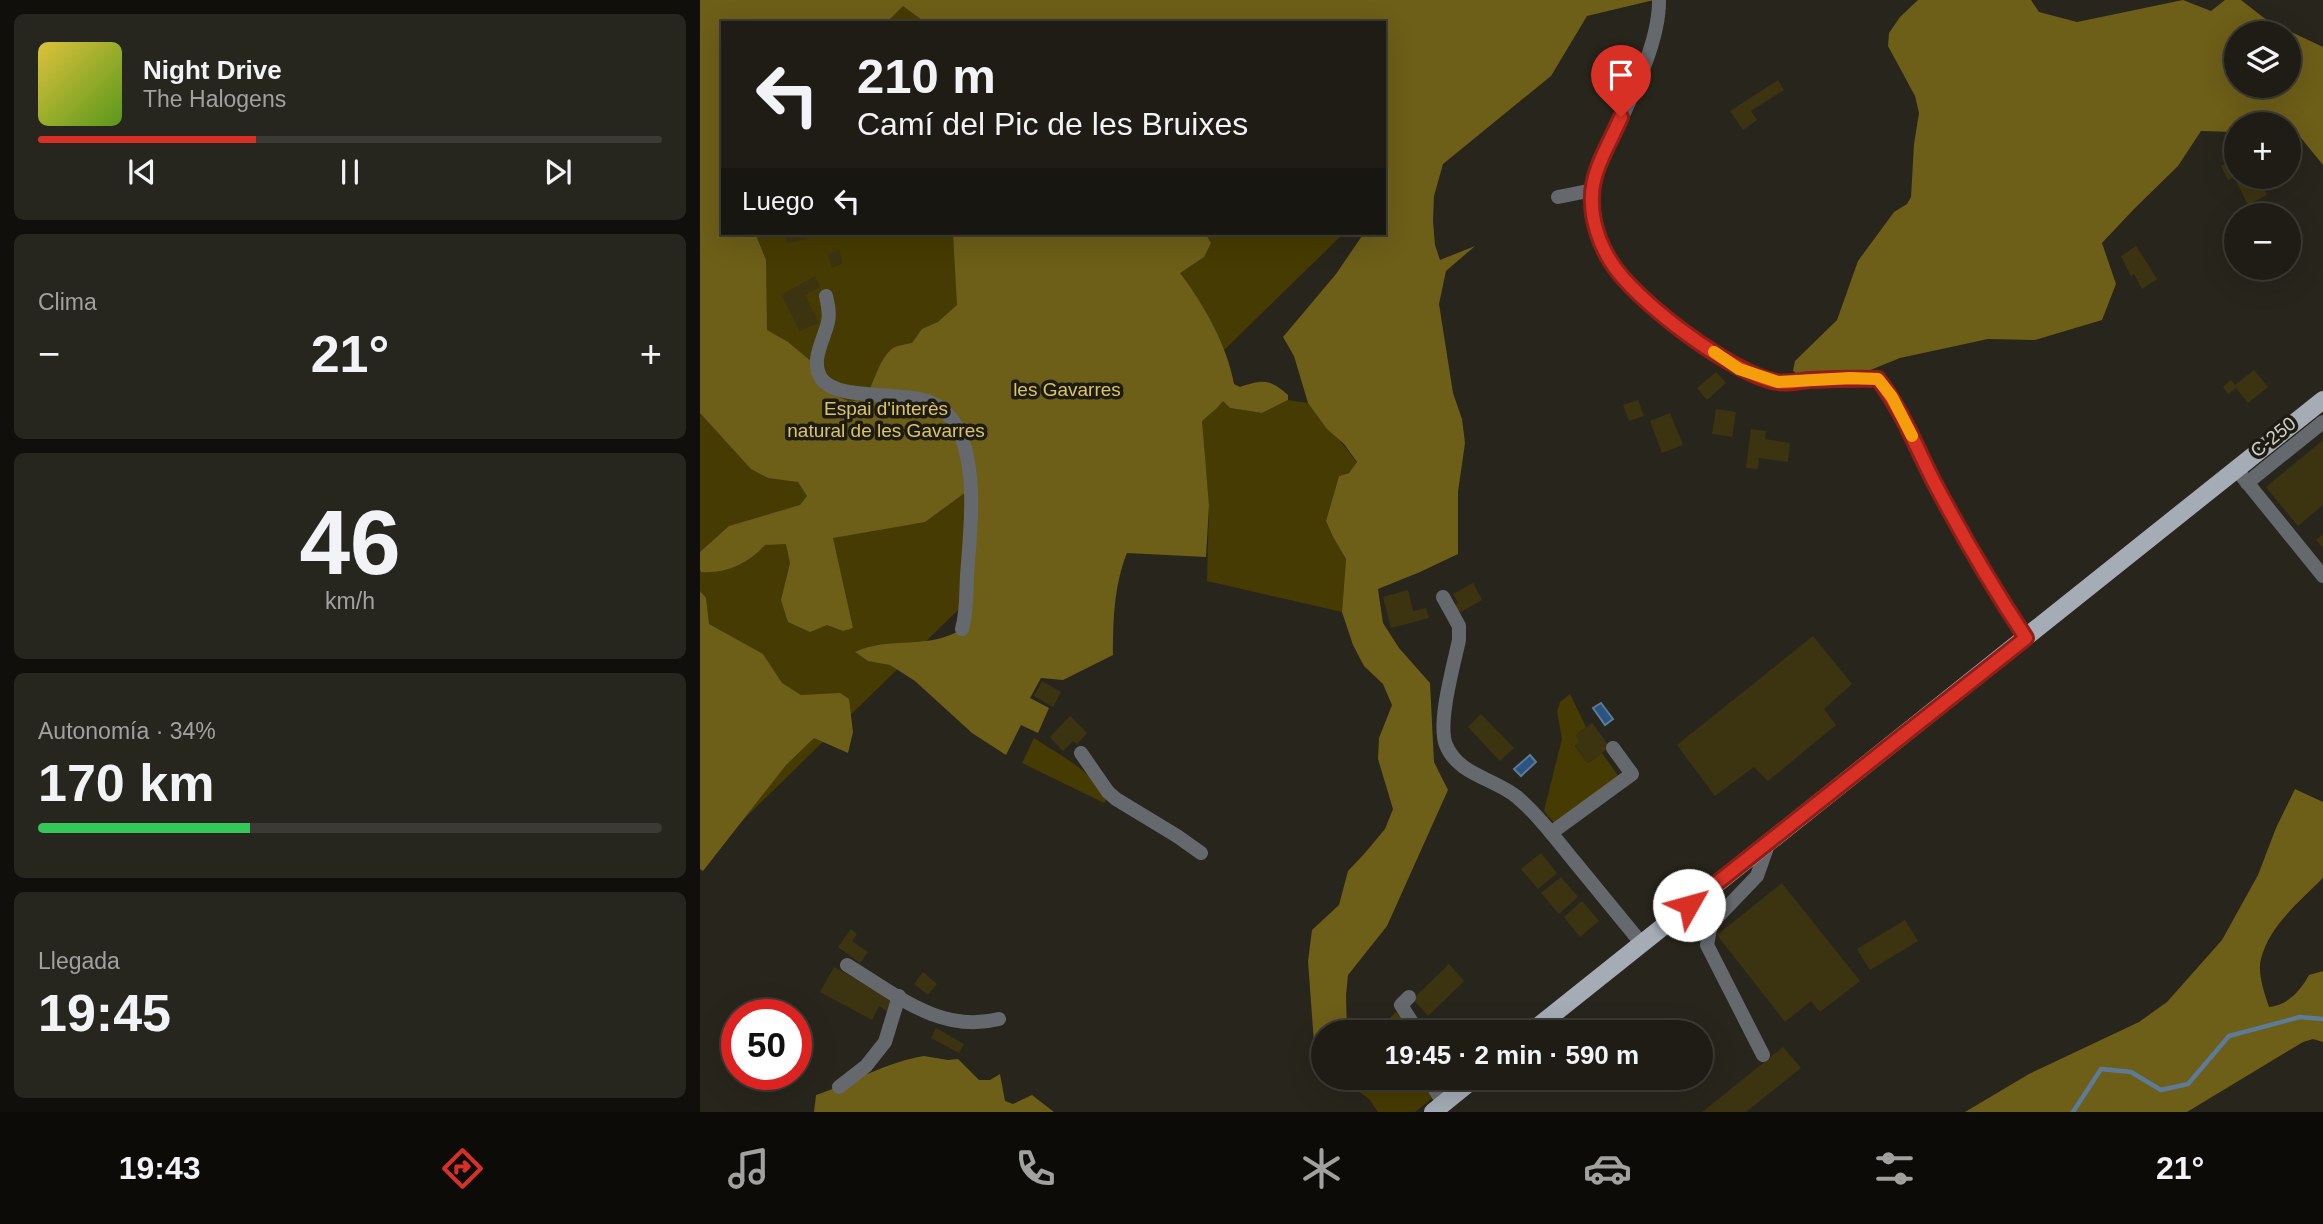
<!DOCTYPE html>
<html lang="es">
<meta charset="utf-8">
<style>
:root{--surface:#1e1c15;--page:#26251e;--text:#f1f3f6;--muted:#a1a1a0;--line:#3c3a34;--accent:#d93025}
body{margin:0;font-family:Helvetica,sans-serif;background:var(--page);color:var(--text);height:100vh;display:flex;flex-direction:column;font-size:26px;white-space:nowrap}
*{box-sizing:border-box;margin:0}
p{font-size:23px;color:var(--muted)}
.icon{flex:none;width:38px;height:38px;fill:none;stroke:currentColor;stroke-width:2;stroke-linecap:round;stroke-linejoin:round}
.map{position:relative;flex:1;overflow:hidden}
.sheet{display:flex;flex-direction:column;gap:14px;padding:14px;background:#100f0c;width:700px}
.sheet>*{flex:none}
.top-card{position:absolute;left:21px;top:21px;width:665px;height:214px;border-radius:0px;box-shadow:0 7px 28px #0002,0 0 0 2px var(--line);background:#1e1c15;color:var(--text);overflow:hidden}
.buttons{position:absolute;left:1524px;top:21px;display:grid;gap:14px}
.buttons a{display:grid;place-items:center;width:77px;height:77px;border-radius:50%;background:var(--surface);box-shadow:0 7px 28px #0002,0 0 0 2px var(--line);font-size:35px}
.speed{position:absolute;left:21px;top:999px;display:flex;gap:14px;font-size:35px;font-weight:700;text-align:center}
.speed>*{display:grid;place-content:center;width:91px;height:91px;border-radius:50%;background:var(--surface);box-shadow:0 7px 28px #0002,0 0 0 2px var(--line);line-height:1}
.speed .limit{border:10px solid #d22;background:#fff;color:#111}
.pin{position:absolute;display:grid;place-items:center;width:60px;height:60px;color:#fff;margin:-72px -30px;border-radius:50% 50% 50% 0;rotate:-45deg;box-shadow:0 0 7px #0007}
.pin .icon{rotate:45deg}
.me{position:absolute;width:77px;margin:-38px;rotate:52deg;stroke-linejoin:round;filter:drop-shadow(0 0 5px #0008)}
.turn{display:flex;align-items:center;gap:24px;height:147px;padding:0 21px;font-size:32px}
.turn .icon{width:91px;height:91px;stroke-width:2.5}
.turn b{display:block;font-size:49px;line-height:60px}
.then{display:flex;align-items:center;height:66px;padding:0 21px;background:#0003;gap:14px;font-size:26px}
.big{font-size:52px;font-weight:800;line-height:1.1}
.sheet .tile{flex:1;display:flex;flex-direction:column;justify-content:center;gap:10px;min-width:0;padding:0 24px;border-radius:10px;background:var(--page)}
.sheet .dial{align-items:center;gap:0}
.dial b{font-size:91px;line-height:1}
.song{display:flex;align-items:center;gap:21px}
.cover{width:84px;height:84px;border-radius:10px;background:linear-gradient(135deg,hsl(50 70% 55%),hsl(90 70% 35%))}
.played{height:7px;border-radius:4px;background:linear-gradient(90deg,var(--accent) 35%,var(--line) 35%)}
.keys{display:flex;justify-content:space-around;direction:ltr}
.heat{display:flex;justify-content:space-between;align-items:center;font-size:38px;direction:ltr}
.charge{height:10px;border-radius:5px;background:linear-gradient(90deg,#34c759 34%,var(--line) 0)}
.trip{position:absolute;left:611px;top:1020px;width:402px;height:70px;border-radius:35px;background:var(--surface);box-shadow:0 7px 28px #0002,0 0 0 2px var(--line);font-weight:800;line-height:70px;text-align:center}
.dock{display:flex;height:112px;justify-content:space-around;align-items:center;background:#0c0b08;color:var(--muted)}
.dock .icon{width:49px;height:49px}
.dock .on{color:var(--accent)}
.dock b{font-size:32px;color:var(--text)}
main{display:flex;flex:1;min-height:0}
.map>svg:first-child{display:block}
.green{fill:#463b02}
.forest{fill:#6d5e18;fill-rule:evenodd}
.water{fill:#2a5481;stroke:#5d7a97;stroke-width:2}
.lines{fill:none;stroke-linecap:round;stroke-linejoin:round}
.stream{stroke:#5d7a97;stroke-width:4.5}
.building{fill:#3c3411}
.minor{stroke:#65696d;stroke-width:14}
.major{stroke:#a5acb5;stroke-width:18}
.route-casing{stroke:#8d1f18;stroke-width:18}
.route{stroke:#d93025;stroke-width:12}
.slow{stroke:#f59e0b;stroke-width:12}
.labels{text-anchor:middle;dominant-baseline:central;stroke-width:7;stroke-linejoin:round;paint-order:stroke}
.park-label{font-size:19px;fill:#dac464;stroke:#1e1c12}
.street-label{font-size:19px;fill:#d3d1cb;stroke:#1e1c12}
</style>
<main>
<section class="sheet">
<div class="tile">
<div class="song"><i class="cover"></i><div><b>Night Drive</b><p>The Halogens</p></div></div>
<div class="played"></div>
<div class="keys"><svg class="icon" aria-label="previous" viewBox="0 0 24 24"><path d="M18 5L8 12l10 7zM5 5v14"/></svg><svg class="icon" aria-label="pause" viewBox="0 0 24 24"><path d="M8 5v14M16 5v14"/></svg><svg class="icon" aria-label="next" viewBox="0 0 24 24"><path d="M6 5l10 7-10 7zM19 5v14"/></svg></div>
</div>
<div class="tile"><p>Clima</p>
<div class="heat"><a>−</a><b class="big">21°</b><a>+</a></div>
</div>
<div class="tile dial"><b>46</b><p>km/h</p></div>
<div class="tile"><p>Autonomía · 34%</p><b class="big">170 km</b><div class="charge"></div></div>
<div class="tile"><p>Llegada</p><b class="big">19:45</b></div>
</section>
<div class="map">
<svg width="1623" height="1112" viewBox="0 0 1623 1112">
<rect width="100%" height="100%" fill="#28251c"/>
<!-- green -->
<g class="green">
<polygon points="0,0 592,0 592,23 23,23 23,233 644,233 0,862"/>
<path d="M523,400L530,408L562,413L588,400L608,403C624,424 642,441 657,463L649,473L639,476L626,521L633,537L646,559L642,612L507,581L509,505L501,421Z"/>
<polygon points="870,694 886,727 876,735 880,741 875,746 888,763 902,753 919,777 854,823 844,811 862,739 857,711 860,702"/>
<path d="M334,738C359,755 394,771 406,800L404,803L322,763Z"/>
<polygon points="696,1012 713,1032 676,1032"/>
<polygon points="647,1078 681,1078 683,1084 704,1078 725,1078 734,1097 715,1112 678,1112 669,1099 646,1082"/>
</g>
<!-- forest -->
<g class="forest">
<path d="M0,0H954L887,16L851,76L743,164L734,196L733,221L735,245L740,260L775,246L746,271L739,304L753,393L762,419L765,443L758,492V554L720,572L678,589L683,623L699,648L730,683L734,762L748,790L687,926L648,975L646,995L647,1032H623V1073L616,1070L608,961L612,930L639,905L648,871L665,853L685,829L693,809L678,759L679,738L692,705L683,684L664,666L653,645L642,612L646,559L633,537L626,521L639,476L649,473L657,462L644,444L627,429L608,403L594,356L583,337L636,274L664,233H684V23H226L203,6L186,23H23V233H55L66,260L67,330L88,342L113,363L122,389L148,401L164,400C174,385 180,354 195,347C200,345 207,344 212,343L222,329L238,322L257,305L253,233H505L511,243L504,257L480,273C504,305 527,345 534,384L540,387C562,380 569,378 588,395V400L562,413L530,408L523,401L517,408L502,421L509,505L506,557L427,553C414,585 413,621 413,655L363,680L341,678L330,698L349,708L338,733L321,725L306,755L272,733L215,681L190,665L168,661L155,652C189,636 230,650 262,629L270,489L225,522L133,538L153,628L143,631L127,625L110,632L88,622L81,600L90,563L86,544L65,545C48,564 26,574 1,572L0,569V552L29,526L100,505L107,496L98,482L68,478L51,469L0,413Z"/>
<path d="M1218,0H1331L1339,12L1377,22L1483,0L1511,11L1525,0H1541L1568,21L1623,47V165L1597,133H1589V124H1536V132L1501,131L1478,166L1434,209L1402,243L1416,284L1402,320L1335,340L1288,339L1200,358L1163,373L1102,377L1093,371L1095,361L1137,320L1158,261L1194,212L1207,204L1211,197L1214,144L1219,113L1215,96L1188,46L1189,33L1200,17ZM1536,33H1589V86H1536Z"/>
<polygon points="0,591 6,598 9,624 63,654 82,683 101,695 140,693 149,699 153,732 148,753 114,738 86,765 3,871 0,869"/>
<path d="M1595,789L1623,802V878C1600,901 1569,926 1561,959C1557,973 1565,995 1569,1007C1587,1006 1601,990 1609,975L1623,971V1042L1613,1039L1603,1042L1487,1112H1265L1329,1074L1439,1022L1467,1002L1522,940L1558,875L1576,828Z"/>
<path d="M224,1056L248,1060L258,1059L279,1080H290L300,1074L305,1101L313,1104L332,1095L354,1112H114L116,1095C152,1083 186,1062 224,1056Z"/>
</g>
<!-- water -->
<g class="water">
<polygon points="901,703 913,719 905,725 893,708"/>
<polygon points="830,755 836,762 821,776 814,769"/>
</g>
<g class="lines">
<!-- stream -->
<polyline class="stream" points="1373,1112 1401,1069 1431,1072 1461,1090 1488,1084 1529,1036 1600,1017 1623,1019"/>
</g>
<!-- building -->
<g class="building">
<polygon points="1078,80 1084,90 1051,111 1057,120 1043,130 1030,111"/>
<polygon points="1536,158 1536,177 1558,177 1567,195 1548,205 1534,177 1528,180 1521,166"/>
<polygon points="96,233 106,233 108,239 87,243 86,235"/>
<polygon points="1436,246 1457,279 1442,289 1434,274 1431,276 1421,256"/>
<polygon points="139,250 143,263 132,268 128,254"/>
<polygon points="115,276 120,287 105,295 119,323 100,331 81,295"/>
<polygon points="1554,370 1568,387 1548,403 1536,388 1528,394 1523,387 1531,380 1535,385"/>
<polygon points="1016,372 1026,383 1007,400 997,388"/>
<polygon points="938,400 944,416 929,421 923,405"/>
<polygon points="1016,409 1036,412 1032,437 1012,434"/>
<polygon points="970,413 983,445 962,453 950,421"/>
<polygon points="1051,429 1066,431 1065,439 1090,443 1088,462 1059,458 1058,469 1046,468"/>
<polygon points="1623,440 1623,505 1598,526 1566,487"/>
<polygon points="1623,534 1623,548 1616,540"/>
<polygon points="773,583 782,600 757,614 752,606 758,603 753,594"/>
<polygon points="708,590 713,611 726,608 729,618 691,628 683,597"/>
<polygon points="1113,636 1152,684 1124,709 1136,725 1068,781 1054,767 1015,796 977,745"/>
<polygon points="342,681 361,692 353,707 334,696"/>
<polygon points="781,714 814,748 800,761 768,727"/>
<polygon points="370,716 387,733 377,744 373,741 363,751 350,737"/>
<polygon points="892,723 910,747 888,763 875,745 880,741 876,735"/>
<polygon points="841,853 857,873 838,889 821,869"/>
<polygon points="861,877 878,897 859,914 841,893"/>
<polygon points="1082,883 1160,981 1120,1012 1111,1001 1085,1022 1017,935"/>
<polygon points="882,901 899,921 880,937 864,917"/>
<polygon points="1205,920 1218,941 1170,970 1157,949"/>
<polygon points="151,929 157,934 152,941 168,952 160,963 138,947"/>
<polygon points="749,964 764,981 728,1016 713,999"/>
<polygon points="134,967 193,999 187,1011 179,1006 172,1020 120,992"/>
<polygon points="223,972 237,984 228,995 214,984"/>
<polygon points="236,1028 264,1044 259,1053 231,1038"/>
<polygon points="1083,1047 1101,1068 1046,1112 1002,1112"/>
<polygon points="681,1078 702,1078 702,1079 683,1084"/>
</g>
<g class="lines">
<!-- minor -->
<g class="minor">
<path d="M959,0C960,53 914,128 894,179C891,204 894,229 905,252C926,295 1029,373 1076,382C1086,383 1098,381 1108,380C1132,379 1154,378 1178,379C1202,410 1216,447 1234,482C1262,535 1293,588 1326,638"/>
<polyline points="858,197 893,190"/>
<path d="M126,296C128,305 130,313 128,322C124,340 110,360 121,378C136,402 205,390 232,403C246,409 257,424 262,438C277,481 270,532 267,576C266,593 267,612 262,629"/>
<polyline points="1537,470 1623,576"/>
<polyline points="1547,483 1623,422"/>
<path d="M743,597L759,626V640C754,664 737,723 746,745C758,775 794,778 817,797C839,816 856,839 874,861C897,889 919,916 942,944"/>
<polyline points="381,753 408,792 416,799 477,836 501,853"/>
<polyline points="851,833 932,774 913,748"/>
<path d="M147,965C195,994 240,1034 299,1019"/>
<polyline points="709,997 701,1005 718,1032"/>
<polyline points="1063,1055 1007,945 1011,924 1057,876 1068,845"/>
<polyline points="728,1078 743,1103"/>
<polyline points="139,1087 166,1066 185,1042 199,996"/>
</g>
<!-- major -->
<g class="major">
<polyline points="831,1032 1623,400"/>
<polyline points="733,1112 775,1078"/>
</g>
</g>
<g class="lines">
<!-- route casing -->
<g class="route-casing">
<path id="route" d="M921,117C911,141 892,170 892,196C891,219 899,243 911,262C935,301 1032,374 1077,382C1087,384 1099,381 1109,380C1132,379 1155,378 1178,379C1202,410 1216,447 1234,482C1262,535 1293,588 1326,638L989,905"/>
</g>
<!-- route -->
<use href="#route" class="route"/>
<!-- slow -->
<polyline class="slow" points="1014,352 1039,369 1078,382 1150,378 1178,379 1192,397 1212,436"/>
</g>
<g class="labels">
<!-- park labels -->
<g class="park-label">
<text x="367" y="389">les Gavarres</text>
<text x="186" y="408">Espai d'interès<tspan x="186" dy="22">natural de les Gavarres</tspan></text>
</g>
<!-- street labels -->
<g class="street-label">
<text transform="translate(1573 437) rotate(-39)">C-250</text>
</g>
</g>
</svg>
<div class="buttons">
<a><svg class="icon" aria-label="layers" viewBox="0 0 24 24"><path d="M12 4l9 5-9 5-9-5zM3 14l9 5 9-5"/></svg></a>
<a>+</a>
<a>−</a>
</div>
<div class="speed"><div class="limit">50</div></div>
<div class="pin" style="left:921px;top:117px;background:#d93025"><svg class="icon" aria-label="arrive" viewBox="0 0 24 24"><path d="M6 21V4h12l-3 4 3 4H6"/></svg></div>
<svg class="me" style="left:989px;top:905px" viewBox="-20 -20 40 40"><circle r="19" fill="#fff"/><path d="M0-13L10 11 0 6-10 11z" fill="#d93025"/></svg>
<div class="trip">19:45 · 2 min · 590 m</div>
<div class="top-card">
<div class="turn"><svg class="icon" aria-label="left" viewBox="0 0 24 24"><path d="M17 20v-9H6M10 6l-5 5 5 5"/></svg><div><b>210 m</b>Camí del Pic de les Bruixes</div></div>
<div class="then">Luego<svg class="icon" aria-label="left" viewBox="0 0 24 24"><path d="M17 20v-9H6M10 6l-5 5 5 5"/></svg></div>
</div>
</div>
</main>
<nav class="dock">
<b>19:43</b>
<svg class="icon on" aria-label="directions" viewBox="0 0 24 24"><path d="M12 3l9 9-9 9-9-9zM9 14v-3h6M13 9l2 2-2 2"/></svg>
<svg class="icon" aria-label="music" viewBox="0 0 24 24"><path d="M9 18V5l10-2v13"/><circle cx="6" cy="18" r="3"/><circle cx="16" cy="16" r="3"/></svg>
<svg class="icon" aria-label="phone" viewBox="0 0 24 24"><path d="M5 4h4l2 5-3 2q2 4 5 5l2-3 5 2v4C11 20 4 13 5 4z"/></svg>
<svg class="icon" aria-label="climate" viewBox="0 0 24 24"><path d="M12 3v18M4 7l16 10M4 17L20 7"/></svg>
<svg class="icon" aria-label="car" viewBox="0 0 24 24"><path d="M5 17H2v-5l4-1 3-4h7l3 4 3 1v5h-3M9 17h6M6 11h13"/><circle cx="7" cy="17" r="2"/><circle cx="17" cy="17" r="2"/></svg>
<svg class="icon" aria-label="filters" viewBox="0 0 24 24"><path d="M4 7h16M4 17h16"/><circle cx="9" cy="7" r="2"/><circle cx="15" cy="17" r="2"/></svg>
<b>21°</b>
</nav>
